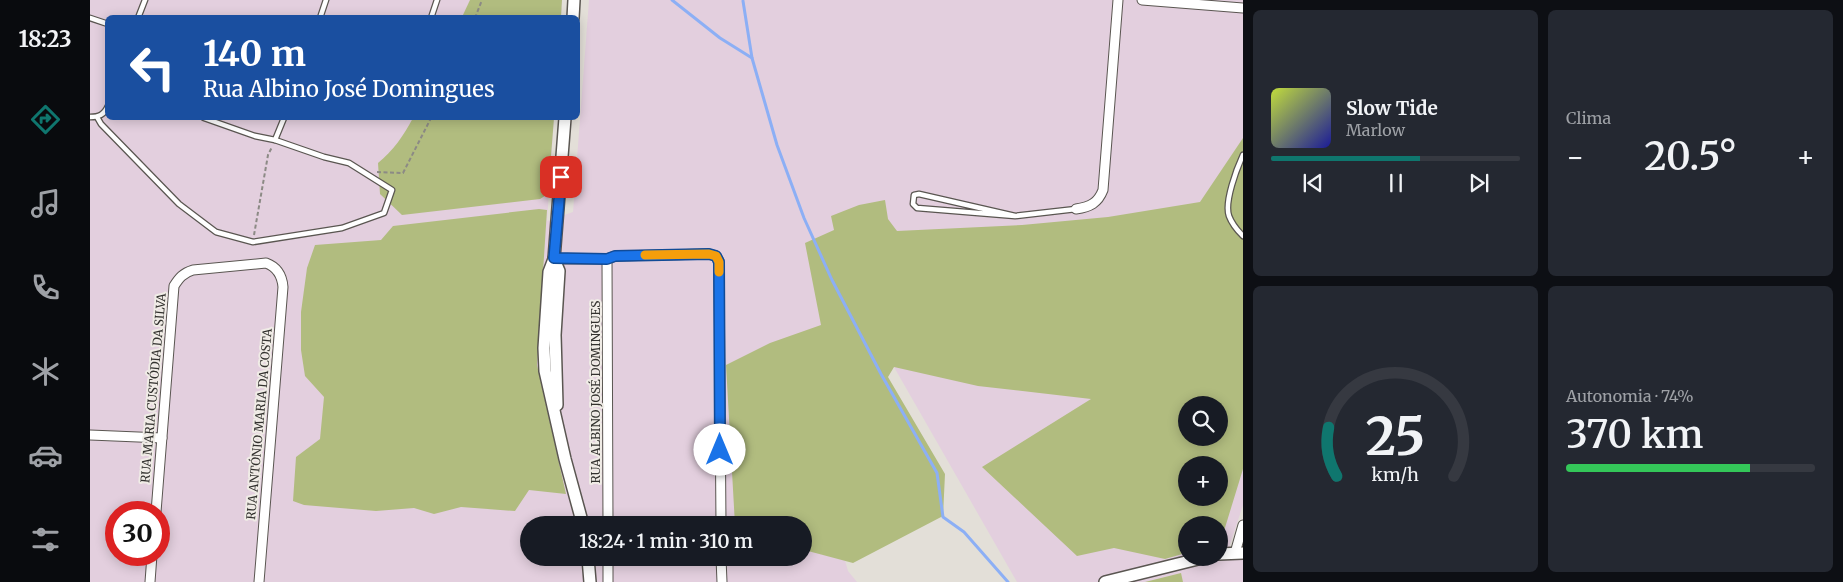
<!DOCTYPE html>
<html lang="pt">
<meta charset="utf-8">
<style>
:root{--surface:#171b24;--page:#242831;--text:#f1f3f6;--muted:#9ea1a6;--line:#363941;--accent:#0f766e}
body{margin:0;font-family:Merriweather,serif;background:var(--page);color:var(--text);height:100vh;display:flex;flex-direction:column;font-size:19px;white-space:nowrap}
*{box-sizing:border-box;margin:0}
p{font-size:16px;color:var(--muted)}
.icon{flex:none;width:28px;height:28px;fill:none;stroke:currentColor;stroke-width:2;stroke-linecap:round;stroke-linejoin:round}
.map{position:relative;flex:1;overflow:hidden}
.sheet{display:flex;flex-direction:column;gap:10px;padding:10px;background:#0d0f14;width:600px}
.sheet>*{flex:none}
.guide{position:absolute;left:15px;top:15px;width:475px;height:105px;border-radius:8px;box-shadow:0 2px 12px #0003;background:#1a4fa0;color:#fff;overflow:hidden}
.controls{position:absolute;left:1088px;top:396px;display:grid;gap:10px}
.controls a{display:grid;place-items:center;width:50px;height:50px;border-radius:50%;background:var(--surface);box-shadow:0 2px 12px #0003;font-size:25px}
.speed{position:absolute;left:15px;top:501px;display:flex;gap:10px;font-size:25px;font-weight:700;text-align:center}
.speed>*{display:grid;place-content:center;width:65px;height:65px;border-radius:50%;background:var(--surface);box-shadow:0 2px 12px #0003;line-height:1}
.speed .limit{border:8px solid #d22;background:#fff;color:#111}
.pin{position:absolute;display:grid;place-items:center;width:42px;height:42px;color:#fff;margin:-21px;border-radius:10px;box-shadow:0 2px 8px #0006}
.me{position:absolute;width:55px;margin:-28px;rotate:0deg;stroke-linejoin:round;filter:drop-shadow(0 0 4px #0008)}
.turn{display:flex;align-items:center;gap:18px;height:105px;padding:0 15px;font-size:22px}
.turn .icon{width:65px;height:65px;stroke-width:2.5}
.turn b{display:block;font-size:35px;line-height:42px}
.big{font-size:38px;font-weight:600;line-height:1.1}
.sheet .tile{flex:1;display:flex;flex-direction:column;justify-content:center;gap:8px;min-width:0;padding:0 18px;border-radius:8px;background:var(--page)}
.sheet .dial{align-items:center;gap:0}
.dial svg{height:130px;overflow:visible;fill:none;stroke:var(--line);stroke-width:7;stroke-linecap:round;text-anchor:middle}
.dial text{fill:var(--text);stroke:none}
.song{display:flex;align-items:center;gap:15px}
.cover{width:60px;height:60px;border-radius:8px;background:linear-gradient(135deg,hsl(70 70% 55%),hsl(240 70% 35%))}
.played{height:5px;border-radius:2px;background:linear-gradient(90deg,var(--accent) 60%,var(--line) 60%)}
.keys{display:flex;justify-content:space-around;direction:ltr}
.heat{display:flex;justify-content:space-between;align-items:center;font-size:28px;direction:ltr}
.charge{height:8px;border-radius:4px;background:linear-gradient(90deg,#34c759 74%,var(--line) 0)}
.sheet .tiles{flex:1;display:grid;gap:10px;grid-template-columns:repeat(2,1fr)}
.trip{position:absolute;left:430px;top:516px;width:292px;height:50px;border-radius:25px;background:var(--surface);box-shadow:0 2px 12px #0003;font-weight:600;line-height:50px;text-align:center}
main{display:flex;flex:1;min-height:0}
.tabs{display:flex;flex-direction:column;width:90px;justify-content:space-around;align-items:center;background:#090b0e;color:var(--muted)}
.tabs .icon{width:35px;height:35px}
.tabs .selected{color:var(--accent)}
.tabs b{font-size:22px;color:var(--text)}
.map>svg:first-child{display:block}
.industrial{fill:#e3cfde;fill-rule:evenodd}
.green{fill:#b1bc7f;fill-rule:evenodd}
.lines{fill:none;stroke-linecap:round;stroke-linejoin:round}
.stream{stroke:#8caff5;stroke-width:3}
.lane-casing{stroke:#5a5651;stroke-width:7}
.street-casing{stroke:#5a5651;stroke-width:11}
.secondary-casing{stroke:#5a5651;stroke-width:14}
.path{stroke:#8c8a85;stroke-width:2;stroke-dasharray:4 2.5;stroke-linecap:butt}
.lane{stroke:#fff;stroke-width:4.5}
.street{stroke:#fff;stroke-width:9}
.secondary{stroke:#fff;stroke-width:11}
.route-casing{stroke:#114b97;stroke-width:12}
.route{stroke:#1a73e8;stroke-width:9}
.slow{stroke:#f59e0b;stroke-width:9}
.labels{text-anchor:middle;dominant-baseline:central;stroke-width:4;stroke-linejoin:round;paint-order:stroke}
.street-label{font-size:12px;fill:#32312e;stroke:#f0ece6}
</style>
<main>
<nav class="tabs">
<b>18:23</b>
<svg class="icon selected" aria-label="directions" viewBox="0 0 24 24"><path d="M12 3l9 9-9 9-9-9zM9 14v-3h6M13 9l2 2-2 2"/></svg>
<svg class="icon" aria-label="music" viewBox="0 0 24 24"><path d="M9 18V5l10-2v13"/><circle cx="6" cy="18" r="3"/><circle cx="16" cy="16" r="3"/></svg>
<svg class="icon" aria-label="phone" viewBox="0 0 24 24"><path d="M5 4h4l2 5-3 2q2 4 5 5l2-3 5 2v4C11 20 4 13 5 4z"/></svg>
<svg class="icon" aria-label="climate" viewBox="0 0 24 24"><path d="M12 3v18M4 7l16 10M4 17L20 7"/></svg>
<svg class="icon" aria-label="car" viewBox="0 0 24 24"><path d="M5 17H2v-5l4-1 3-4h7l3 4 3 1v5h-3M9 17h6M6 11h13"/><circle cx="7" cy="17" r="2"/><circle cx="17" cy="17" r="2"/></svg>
<svg class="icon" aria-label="filters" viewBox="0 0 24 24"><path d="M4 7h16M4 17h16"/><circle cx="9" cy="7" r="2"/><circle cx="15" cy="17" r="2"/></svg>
</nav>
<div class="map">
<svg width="1153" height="582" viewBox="0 0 1153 582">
<rect width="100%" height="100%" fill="#e3dfd8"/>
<!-- industrial -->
<path class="industrial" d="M0,0H472L471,18H18V118H464L457,221L483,212L499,0H1153V505L1135,560H1153V582H927L804,367L757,433L736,494L758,571L767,582H0ZM1096,405H1129V438H1096ZM1096,465H1129V498H1096ZM26,512H69V555H26ZM439,525H714V558H439ZM1096,525H1129V558H1096Z"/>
<!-- green -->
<g class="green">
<polygon points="380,0 472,0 471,17 372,17"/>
<path d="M323,118H464L458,194L450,199L312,215L290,194L288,163C303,151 314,135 323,118Z"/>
<path d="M1153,138V469L1130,544H1129V525H1096V553L1075,559L1024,548L987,556L892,467L1001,399L888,386L804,367L798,377L855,474L853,516L763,563L718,551L714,552V525H645L636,365L680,343L731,325L715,243L744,230L741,216L769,205L795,200L798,219L807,231L932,225L1018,217L1110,202ZM1096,405H1129V438H1096ZM1096,465H1129V498H1096Z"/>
<polygon points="449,209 457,210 447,365 476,494 439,490 425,511 371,507 344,514 324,508 286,511 214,505 203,501 206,457 230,439 234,397 215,376 211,350 211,312 217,268 225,245 291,240 303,226"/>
<polygon points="1091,573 1093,582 1055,582"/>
</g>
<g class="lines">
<!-- stream -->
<g class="stream">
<polyline points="582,0 630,38 662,58 687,145 714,218 742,280 791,374 847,473 853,517 874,532 918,582"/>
<polyline points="653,1 662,58"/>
</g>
<!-- lane casing -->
<g class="lane-casing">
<g id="lane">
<polyline points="0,18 18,24"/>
<polyline points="48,18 55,0"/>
<polyline points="230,18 236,0"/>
<polyline points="341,18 347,0"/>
<path d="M0,117C9,117 14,115 18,106"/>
<polyline points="7,117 11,124 89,204 126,232 163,242 252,228 294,213 302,190 259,163 234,157 185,140"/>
<polyline points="114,118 165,136 185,140 194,118"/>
<path d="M1153,155C1147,168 1134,202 1139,216C1142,224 1147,230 1153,236"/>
<polyline points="925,216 829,194 824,195 823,204 827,208 925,216 986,209"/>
</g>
</g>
<!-- street casing -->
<g class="street-casing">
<g id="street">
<polyline points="1052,0 1153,8"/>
<path d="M986,209C1000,207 1008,203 1013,190L1028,0"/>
<polyline points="464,259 517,259 525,256 619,254 626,256 629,261 631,525"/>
<polyline points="517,259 518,525"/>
<polyline points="0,435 72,438"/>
<path d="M66,512L84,286C89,278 93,273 103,270L176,263C187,267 192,275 193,287L169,582"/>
<polyline points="1145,553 1153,525"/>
<polyline points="518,558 518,582"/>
<polyline points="631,558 632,582"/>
<polyline points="60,582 62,555"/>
</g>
</g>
<!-- secondary casing -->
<g class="secondary-casing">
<g id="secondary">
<polyline points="483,18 484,0"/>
<polyline points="475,118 464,259 459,272 454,348 455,371 475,459 493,525"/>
<polyline points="464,259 469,271 465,335 467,405"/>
<polyline points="1129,554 1153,553"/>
<polyline points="498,558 500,582"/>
<polyline points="1015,582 1112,558"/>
</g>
</g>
<!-- path -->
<g class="path">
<polyline points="385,18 392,0"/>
<polyline points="287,172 313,173 341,118"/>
<polyline points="164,235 178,155 182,147"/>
</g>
<!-- lane -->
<use href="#lane" class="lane"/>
<!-- street -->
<use href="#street" class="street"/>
<!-- secondary -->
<use href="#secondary" class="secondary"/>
</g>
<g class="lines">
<!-- route casing -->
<g class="route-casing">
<polyline id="route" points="471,177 464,258 517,259 525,256 619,254 626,256 629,262 630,450"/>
</g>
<!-- route -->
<use href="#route" class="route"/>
<!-- slow -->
<polyline class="slow" points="555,255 619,254 626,256 629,262 629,272"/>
</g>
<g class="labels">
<!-- street labels -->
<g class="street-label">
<text transform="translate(63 388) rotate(-85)">RUA MARIA CUSTÓDIA DA SILVA</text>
<text transform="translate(505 392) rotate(-90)">RUA ALBINO JOSÉ DOMINGUES</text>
<text transform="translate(169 424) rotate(-85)">RUA ANTÓNIO MARIA DA COSTA</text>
</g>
</g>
</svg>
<div class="controls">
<a><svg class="icon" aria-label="search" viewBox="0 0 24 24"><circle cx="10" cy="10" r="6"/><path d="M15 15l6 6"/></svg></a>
<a>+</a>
<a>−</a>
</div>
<div class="speed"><div class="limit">30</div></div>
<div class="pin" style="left:471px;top:177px;background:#d93025"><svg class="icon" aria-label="arrive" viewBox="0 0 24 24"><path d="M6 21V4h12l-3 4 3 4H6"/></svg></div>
<svg class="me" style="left:630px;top:450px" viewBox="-20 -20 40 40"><circle r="19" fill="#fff"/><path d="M0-13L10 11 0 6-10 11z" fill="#1a73e8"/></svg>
<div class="trip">18:24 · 1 min · 310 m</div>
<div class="guide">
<div class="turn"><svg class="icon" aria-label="left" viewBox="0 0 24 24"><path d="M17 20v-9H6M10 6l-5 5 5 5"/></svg><div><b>140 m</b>Rua Albino José Domingues</div></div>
</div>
</div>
<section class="sheet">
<div class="tiles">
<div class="tile">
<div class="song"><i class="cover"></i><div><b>Slow Tide</b><p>Marlow</p></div></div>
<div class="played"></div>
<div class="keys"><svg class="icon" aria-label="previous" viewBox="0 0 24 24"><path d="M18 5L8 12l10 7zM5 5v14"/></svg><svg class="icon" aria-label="pause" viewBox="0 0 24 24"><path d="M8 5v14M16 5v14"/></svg><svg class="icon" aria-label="next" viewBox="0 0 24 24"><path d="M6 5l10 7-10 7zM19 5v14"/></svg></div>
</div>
<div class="tile"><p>Clima</p>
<div class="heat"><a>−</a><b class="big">20.5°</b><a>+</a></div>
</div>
<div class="tile dial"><svg viewBox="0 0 100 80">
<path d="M14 69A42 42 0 1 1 86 69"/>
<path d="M14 69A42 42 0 0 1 9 39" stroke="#0f766e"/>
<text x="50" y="56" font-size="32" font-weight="700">25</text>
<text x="50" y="72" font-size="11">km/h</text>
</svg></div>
<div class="tile"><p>Autonomia · 74%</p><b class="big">370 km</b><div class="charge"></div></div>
</div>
</section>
</main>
